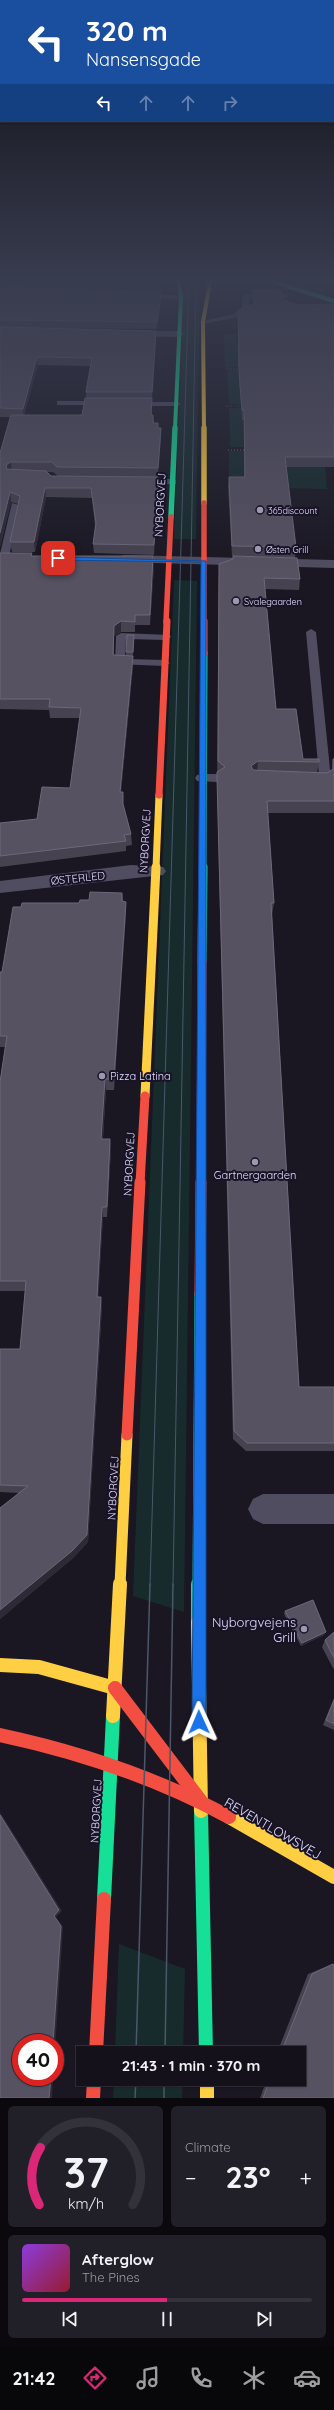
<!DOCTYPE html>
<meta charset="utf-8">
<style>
:root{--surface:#14111a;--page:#211f27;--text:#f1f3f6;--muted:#9d9da2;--line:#333139;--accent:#db2777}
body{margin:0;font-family:Quicksand,sans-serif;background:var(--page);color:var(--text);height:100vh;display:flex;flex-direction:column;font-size:15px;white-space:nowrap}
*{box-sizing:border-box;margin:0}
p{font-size:13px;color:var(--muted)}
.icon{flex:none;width:22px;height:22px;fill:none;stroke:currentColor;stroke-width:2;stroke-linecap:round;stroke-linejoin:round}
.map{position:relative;height:2098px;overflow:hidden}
.panel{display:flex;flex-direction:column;gap:8px;padding:8px;background:#0b090e;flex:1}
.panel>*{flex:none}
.top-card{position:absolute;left:0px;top:0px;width:334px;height:122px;box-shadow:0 1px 3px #0004,0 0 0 1px var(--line);background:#1a4fa0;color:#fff;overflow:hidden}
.speed{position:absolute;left:12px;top:2034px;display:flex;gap:8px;font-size:20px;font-weight:700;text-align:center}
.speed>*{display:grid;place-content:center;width:52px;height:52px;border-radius:50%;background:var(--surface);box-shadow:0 1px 3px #0004,0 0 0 1px var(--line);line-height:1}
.speed .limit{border:6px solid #d22;background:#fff;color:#111}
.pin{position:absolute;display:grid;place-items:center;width:34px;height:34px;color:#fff;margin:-17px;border-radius:8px;box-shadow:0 2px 6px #0006}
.me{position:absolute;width:44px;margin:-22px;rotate:359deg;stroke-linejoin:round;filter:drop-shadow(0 0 3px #0008)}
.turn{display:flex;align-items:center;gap:14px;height:84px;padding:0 20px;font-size:18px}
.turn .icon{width:52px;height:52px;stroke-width:2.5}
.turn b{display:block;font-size:28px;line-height:34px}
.lanes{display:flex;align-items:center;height:38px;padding:0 20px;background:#0003;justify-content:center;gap:20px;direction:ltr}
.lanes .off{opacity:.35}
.big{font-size:30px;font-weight:800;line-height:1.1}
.panel .card{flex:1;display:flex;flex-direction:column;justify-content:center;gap:6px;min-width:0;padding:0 14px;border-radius:6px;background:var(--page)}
.panel .dial{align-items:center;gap:0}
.dial svg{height:104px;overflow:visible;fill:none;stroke:var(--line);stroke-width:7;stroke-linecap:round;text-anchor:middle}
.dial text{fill:var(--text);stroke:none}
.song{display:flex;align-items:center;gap:12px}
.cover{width:48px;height:48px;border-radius:6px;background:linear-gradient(135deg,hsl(270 70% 55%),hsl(350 70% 35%))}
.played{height:4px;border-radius:2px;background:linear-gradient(90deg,var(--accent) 50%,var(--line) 50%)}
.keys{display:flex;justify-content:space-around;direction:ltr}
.heat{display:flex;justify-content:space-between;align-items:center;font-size:22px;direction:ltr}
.panel .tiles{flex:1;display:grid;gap:8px;grid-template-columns:1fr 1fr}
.card:last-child{grid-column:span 2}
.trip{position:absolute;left:76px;top:2046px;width:230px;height:40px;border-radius:0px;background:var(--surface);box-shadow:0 1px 3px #0004,0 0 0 1px var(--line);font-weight:800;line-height:40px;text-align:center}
.tabs{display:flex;height:64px;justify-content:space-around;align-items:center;background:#08070a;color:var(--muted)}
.tabs .icon{width:28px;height:28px}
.tabs .current{color:var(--accent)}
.tabs b{font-size:18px;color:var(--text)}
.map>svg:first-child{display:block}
.green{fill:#172b2d}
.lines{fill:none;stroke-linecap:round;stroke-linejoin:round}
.path-far1{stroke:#4d5461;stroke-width:1;stroke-dasharray:1 1.5;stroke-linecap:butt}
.path{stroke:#4d5461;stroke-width:1.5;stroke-dasharray:1 2;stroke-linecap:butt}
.lane{fill:#504d61;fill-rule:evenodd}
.street{fill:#504d61;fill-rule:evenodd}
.fast-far5{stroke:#16e098;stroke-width:4}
.fast-far4{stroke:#16e098;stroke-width:5.5}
.fast-far3{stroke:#16e098;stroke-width:7}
.fast-far2{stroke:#16e098;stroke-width:9}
.fast-far1{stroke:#16e098;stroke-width:11}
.fast{stroke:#16e098;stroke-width:14}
.slow-far5{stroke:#ffcf43;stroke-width:4}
.slow-far4{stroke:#ffcf43;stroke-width:5.5}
.slow-far3{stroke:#ffcf43;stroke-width:7}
.slow-far2{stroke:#ffcf43;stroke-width:9}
.slow-far1{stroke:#ffcf43;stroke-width:11}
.slow{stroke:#ffcf43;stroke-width:14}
.jam-far4{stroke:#f24e42;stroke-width:5.5}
.jam-far3{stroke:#f24e42;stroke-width:7}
.jam-far2{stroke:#f24e42;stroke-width:9}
.jam-far1{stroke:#f24e42;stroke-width:11}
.jam{stroke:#f24e42;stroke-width:14}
.tram-far1{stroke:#4b5869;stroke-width:1}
.tram{stroke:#4b5869;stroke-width:1.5}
.wall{fill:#464250;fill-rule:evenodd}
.shaded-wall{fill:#2d2a36}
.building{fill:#575262;stroke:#6d687a}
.route{fill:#1a73e8;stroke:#114b97}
.poi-dot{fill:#9d98af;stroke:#181326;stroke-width:1.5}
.labels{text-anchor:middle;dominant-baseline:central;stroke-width:4;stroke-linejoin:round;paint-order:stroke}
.far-poi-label{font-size:9px;fill:#e3ddfb;stroke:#181326;text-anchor:start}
.street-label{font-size:11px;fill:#e3ddfb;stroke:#181326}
.poi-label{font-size:11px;fill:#e3ddfb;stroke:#181326;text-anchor:start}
.near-poi-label{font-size:13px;fill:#e3ddfb;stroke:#181326;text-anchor:end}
.near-street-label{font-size:13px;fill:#e3ddfb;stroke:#181326}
</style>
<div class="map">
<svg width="334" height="2098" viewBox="0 0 334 2098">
<rect width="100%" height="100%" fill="#1a1722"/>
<!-- green -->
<g class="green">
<polygon points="184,277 200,277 196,539 174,539"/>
<polygon points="224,334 236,334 237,344 334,345 334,368 225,367"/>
<polygon points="227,369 238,369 239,380 300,405 229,404"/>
<polygon points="229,408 242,408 303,420 307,448 230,447"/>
<polygon points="229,451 244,451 244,466 325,467 327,489 229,487"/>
<polygon points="174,580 197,581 184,1612 133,1596"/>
<polygon points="119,1944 185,1969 183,2053 115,2053"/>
<polygon points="114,2079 183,2079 182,2098 113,2098"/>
</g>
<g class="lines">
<!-- path-far1 -->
<g class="path-far1">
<polyline points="226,368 241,369"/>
<polyline points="226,406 243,406"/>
</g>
<!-- path -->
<polyline class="path" points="228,450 247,450"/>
<!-- lane -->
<g class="lane">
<polygon points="246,294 285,294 288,296 285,298 250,297 248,309 238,317 203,324 200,322 234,314 242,308 242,298"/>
<polygon points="138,295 181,295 184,297 181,299 140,298"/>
<polygon points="57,401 104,401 108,403 104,405 57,405"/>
<polygon points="129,402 177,402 181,404 177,406 129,406"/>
<polygon points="173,479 176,480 176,484 138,485 134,482 138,479"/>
<polygon points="12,503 19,505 9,557 4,560 0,558 0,554"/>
<path d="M311,629L316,632L331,779C326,785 311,785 306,779L308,776L319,775L306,632Z"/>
<polygon points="121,633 170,635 171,637 166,640 126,639 125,659 165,660 170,663 165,666 115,664 116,636"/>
<polygon points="201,774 217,774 223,778 217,782 197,781 195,778 197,775"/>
</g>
<!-- street -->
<g class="street">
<polygon points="127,331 179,331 184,334 179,337 123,336 122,334"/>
<polygon points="123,555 334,560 334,568 118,562 116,559"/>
<polygon points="131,865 163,867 166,871 163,875 0,893 0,881"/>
<polygon points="263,1494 334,1494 334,1524 263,1524 253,1519 248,1509 253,1499"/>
</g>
<!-- fast-far5 -->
<g class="fast-far5">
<polyline points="258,277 334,301"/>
<polyline points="175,429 181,297 178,277"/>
</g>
<!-- fast-far4 -->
<polyline class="fast-far4" points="171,517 175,428"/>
<!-- fast-far3 -->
<polyline class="fast-far3" points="203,868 204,653"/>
<!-- fast-far2 -->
<polyline class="fast-far2" points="202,961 203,867"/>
<!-- fast-far1 -->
<polyline class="fast-far1" points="198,1585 200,1294"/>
<!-- fast -->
<g class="fast">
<polyline points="198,1622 198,1584"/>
<polyline points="201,1811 206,2053"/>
<polyline points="104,1899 113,1716"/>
</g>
<!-- slow-far5 -->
<polyline class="slow-far5" points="204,429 203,322 211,277"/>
<!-- slow-far4 -->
<polyline class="slow-far4" points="204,428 204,503"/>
<!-- slow-far3 -->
<polyline class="slow-far3" points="156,868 159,795"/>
<!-- slow-far2 -->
<polyline class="slow-far2" points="145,1096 156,867"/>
<!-- slow-far1 -->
<polyline class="slow-far1" points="120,1585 127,1435"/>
<!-- slow -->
<g class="slow">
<polyline points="198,1622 201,1811"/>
<polyline points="0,1665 39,1667 115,1688"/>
<polyline points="113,1716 120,1584"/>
<polyline points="229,1817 334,1877"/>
<polyline points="207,2079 207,2098"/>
</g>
<!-- jam-far4 -->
<g class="jam-far4">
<polyline points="204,503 204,622"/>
<polyline points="166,622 171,517"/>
</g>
<!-- jam-far3 -->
<g class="jam-far3">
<polyline points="204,621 204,653"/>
<polyline points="159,795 167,621"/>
</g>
<!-- jam-far2 -->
<g class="jam-far2">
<polyline points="140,1183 145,1096"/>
<polyline points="201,1183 202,961"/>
</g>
<!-- jam-far1 -->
<g class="jam-far1">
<polyline points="200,1294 201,1182"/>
<polyline points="127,1435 140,1182"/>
</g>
<!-- jam -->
<g class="jam">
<polyline points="115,1688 200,1800"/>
<path d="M0,1735C80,1752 157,1778 229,1817"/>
<polyline points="96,2053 104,1899"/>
<polyline points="93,2098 94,2079"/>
</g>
<!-- tram-far1 -->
<g class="tram-far1">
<polyline points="150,1585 189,277"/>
<polyline points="173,1585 196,277"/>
</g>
<!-- tram -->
<g class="tram">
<polyline points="136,2053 150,1584"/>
<polyline points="165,2053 173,1584"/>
<polyline points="164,2079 164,2098"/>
<polyline points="135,2098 136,2079"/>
</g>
</g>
<!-- wall -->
<g class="wall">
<path d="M0,277H161V300L157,329L6,328L156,331L151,415H153L154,423H158V428H161V437L158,477L154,555L94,553L93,544L95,526L92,498L46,497L35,552H12L10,542L18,504L11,502L0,547V453L10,417H0ZM38,365L90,366L86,392V398L82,415H24ZM47,472H53L58,476H51Z"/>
<polygon points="253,290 282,299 297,305 334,304 334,467 286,467 296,547 295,558 232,556 228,487 229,477 244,477 244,420 242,420 239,380 238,310 253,304 252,299"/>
<polygon points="0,553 32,556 153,556 154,566 150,625 135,625 135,632 121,632 114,636 114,655 126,655 126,652 134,635 133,658 133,666 121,792 123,807 131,834 132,845 126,846 126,851 0,867 0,823 37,819 70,788 80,718 50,718 49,710 0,709"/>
<polygon points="219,564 300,579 299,590 265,589 276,709 303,759 319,762 317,773 327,773 332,770 333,759 334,759 334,813 268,813 274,903 272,915 299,1387 334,1387 334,1451 246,1451 233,1439 217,790"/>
<polygon points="122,893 123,901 126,902 126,913 114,1090 106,1090 103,1139 110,1139 111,1150 107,1217 103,1217 98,1297 101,1297 102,1306 88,1542 73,1558 0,1619 0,1508 19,1493 0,1492 0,1349 20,1349 25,1291 0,1291 0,1082 5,1047 0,1047 0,972 2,972 21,907 79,903 89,900"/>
<polygon points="285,1611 324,1635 301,1646 284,1614"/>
<polygon points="334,1632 334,1670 322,1647 325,1640"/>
<polygon points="334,1698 334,1730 323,1725"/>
<polygon points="333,1964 334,2098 260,2098 267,2079 299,2079 299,2053 277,2053 308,1974 330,1965"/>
</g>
<!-- shaded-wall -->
<g class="shaded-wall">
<polygon points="161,293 161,300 157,329 157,322"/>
<polygon points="156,331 156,338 153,400 152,392"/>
<polygon points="37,357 38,365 23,417 23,409"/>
<polygon points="152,398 152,407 151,424 151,415"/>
<polygon points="161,428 161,437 158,477 158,468"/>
<polygon points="11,462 12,472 6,469 7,464"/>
<polygon points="158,477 158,486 154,555 154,545"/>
<polygon points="45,488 46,497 35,552 34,542"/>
<polygon points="10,492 11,502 0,547 0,533"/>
<polygon points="153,556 154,566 150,625 150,615"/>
<polygon points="121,621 121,632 114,636 114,665 114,626"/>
<polygon points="133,656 133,666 120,803 120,792"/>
<polygon points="258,761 257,773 250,777 251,766"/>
<polygon points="126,902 126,913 114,1090 114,1079"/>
<polygon points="105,1079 106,1090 102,1150 101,1139"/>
<polygon points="110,1139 111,1150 107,1217 107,1207"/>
<polygon points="102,1207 103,1217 98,1306 97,1297"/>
<polygon points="101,1297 102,1306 88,1542 73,1558 0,1619 0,1610"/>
<polygon points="326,1632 324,1635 301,1646 302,1643"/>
<polygon points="0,1812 62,1911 56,1917 63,1927 55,2050 55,2043 53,2043 54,1916 0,1815"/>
<polygon points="51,2077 53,2077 52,2098 49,2098"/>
</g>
<!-- building -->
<g class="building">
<polygon points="0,277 161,277 161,286 49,282"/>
<polygon points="0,283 48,289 161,293 157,322 0,320"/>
<polygon points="253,290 281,291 282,299 297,305 334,304 334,457 285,457 296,547 232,546 229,477 245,477 244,410 242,410 239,371 238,310 254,304"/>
<polygon points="0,327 156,331 152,392 86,392 92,358 37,357 23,409 0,408"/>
<polygon points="85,398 152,398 151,415 153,415 153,423 158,423 158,428 161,428 158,468 57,467 52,462 11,462 7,464 6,469 46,471 51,476 158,477 154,545 93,544 96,523 91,488 45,488 34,542 10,542 20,496 10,492 0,533 0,453 11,415 82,415"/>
<polygon points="0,553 32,553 31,556 153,556 150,615 135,615 135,622 121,621 114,626 113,655 133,656 120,792 123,792 123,804 131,834 124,835 126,841 0,856 0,823 37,819 42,787 70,788 81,708 49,707 50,699 0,699"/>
<polygon points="233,556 297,558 300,579 264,578 276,709 296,709 303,759 319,759 319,762 258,761 251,766 253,770 327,773 333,769 333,759 334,759 334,801 267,801 274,903 271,903 299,1387 334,1387 334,1443 247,1443 234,1431 217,778 217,772 225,767 218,761 219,564 233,559"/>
<polygon points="127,635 134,635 133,652 126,652"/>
<polygon points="90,892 122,893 122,901 126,902 114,1079 105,1079 101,1139 110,1139 107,1207 102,1207 97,1297 101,1297 87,1535 72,1551 0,1610 0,1508 28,1486 0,1485 0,1349 20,1349 26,1281 0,1281 0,1082 7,1036 0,1036 0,972 2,972 13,907 21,907 22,903 79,903 80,900 89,900"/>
<polygon points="313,1600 326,1632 302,1643 285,1611"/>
<polygon points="334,1632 334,1658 325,1640"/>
<polygon points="334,1700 334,1724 326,1720"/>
<polygon points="0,1815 59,1910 54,1916 61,1926 53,2043 21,2043 21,2077 51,2077 49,2098 0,2098"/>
<polygon points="333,1964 334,1965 334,2098 263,2098 270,2079 299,2079 299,2053 281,2053 312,1974"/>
</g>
<!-- sky -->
<linearGradient id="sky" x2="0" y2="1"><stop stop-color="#0e0d13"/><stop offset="0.49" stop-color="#383c4f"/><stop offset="1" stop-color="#383c4f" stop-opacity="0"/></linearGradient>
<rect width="334" height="571" fill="url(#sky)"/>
<!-- route -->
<polygon class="route" points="56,557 206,561 206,1722 204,1727 199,1729 194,1727 192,1722 201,562 58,560"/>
<!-- markers -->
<g class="poi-dot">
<circle cx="260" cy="510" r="4"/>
<circle cx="258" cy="549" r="4"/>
<circle cx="236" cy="601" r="4"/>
<circle cx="102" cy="1076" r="4"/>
<circle cx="255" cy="1162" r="4"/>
<circle cx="304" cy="1629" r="4"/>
</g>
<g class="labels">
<!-- far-poi labels -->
<g class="far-poi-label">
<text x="268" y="510">365discount</text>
<text x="266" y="549">Østen Grill</text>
<text x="244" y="601">Svalegaarden</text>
</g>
<!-- street labels -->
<g class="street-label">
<text transform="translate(160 505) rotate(-87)">NYBORGVEJ</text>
<text transform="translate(145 841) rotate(-87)">NYBORGVEJ</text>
<text transform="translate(78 878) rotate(-6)">ØSTERLED</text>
<text transform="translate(129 1164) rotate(-87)">NYBORGVEJ</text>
<text transform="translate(113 1488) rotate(-87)">NYBORGVEJ</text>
<text transform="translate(96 1811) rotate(-87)">NYBORGVEJ</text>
</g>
<!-- poi labels -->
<g class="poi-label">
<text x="110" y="1076">Pizza Latina</text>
<text x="255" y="1175" text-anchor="middle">Gartnergaarden</text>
</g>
<!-- near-poi labels -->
<g class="near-poi-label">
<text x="296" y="1622">Nyborgvejens<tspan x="296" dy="15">Grill</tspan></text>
</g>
<!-- near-street labels -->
<g class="near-street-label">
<text transform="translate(273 1828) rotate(30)">REVENTLOWSVEJ</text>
</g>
</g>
</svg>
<div class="speed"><div class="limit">40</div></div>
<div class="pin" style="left:58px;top:558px;background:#d93025"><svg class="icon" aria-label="arrive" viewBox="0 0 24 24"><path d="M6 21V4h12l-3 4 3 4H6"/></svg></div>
<svg class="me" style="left:199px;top:1722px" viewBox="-20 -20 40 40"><path d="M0-17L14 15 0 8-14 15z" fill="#1a73e8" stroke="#fff" stroke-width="4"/></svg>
<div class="trip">21:43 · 1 min · 370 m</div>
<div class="top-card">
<div class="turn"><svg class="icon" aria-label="left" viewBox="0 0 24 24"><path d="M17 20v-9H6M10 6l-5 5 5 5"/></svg><div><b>320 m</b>Nansensgade</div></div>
<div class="lanes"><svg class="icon" aria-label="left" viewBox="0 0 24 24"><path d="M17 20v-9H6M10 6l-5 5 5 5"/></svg><svg class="icon off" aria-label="ahead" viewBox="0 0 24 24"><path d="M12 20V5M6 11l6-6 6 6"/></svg><svg class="icon off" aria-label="ahead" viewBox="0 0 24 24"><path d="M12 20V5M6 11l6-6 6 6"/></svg><svg class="icon off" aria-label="right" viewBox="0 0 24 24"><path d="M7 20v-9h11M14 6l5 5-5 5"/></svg></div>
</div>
</div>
<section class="panel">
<div class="tiles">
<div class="card dial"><svg viewBox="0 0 100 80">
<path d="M14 69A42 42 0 1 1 86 69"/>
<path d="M14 69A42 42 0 0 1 15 25" stroke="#db2777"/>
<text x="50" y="56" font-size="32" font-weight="700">37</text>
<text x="50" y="72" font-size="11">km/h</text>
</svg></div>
<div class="card"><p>Climate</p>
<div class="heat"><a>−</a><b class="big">23°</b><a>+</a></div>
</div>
<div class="card">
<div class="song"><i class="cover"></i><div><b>Afterglow</b><p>The Pines</p></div></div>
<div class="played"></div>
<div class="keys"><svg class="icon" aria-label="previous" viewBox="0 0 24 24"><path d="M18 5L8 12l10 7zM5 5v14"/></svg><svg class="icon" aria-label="pause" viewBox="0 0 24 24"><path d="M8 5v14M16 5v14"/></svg><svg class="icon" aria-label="next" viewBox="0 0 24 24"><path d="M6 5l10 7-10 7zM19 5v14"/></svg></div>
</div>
</div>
</section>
<nav class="tabs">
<b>21:42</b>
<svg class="icon current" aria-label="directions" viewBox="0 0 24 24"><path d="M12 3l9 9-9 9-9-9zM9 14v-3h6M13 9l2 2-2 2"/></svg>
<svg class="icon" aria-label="music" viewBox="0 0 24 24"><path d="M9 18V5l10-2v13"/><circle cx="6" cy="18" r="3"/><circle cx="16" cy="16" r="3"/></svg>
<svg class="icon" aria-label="phone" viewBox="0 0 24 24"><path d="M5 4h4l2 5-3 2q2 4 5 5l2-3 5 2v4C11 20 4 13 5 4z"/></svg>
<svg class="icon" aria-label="climate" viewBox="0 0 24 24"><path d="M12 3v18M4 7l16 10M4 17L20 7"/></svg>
<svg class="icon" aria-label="car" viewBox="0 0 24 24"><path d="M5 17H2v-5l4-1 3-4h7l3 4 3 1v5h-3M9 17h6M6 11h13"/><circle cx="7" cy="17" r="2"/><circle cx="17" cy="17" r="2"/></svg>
</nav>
